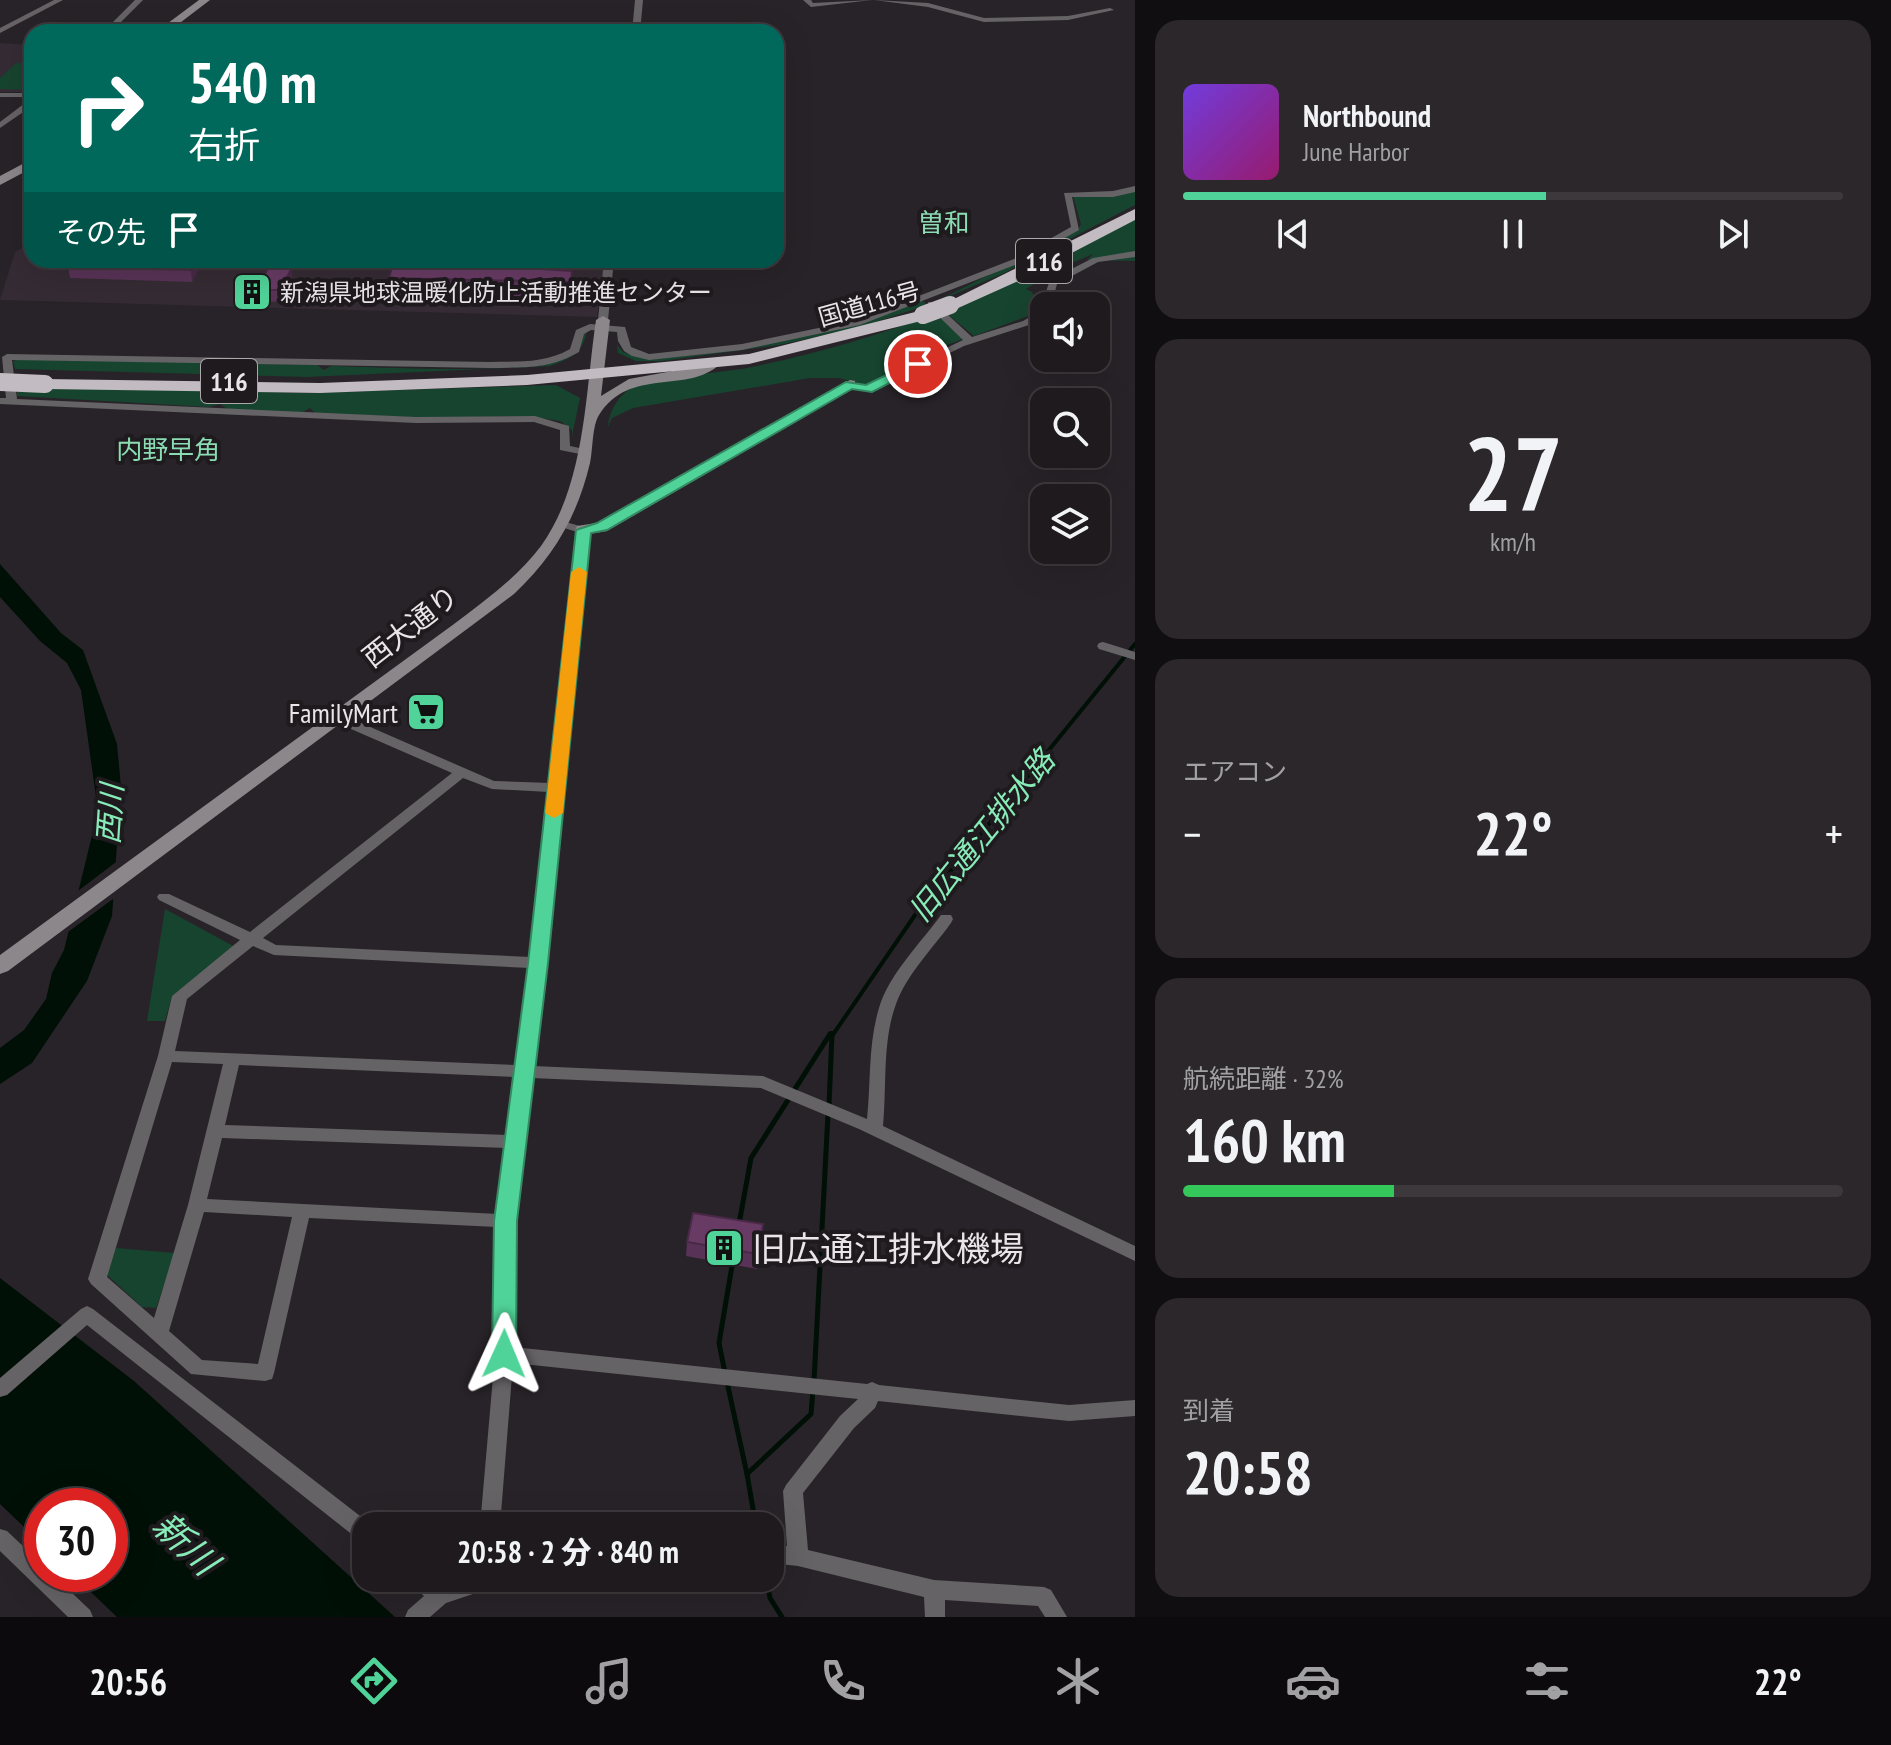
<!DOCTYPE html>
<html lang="ja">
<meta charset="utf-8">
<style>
:root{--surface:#1e1a1e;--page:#2b272b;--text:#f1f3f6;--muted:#a1a1a4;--line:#3c383c;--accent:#50d398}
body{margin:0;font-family:"PT Sans Narrow","Noto Sans JP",sans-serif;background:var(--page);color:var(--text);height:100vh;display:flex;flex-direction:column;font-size:30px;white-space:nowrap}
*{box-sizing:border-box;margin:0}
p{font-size:26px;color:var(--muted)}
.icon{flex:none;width:44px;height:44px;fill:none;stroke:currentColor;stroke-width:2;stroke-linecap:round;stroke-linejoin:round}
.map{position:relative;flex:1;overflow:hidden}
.side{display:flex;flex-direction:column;gap:20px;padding:20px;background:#100e10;width:756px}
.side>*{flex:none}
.hud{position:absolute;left:24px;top:24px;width:760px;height:244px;border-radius:24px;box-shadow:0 8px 32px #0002,0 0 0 2px var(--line);background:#00695c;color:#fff;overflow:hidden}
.fabs{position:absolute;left:1030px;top:292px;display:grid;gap:16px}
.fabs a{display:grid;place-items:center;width:80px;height:80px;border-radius:16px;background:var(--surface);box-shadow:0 8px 32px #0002,0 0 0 2px var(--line);font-size:40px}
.speed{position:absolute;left:24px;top:1488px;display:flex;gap:16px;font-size:40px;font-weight:700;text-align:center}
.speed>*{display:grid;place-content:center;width:104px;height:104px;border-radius:50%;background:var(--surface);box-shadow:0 8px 32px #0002,0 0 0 2px var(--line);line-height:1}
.speed .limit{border:12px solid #d22;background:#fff;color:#111}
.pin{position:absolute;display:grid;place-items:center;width:68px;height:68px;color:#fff;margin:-34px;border:4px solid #fff;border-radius:50%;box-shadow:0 2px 8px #0007}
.me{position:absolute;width:88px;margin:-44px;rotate:1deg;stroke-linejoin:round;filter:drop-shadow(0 0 6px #0008)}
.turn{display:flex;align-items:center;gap:28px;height:168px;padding:0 32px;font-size:36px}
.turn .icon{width:104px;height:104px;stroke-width:2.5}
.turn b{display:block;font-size:56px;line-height:68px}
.then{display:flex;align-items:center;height:76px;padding:0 32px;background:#0003;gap:16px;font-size:30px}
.big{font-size:60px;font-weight:800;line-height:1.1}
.side .widget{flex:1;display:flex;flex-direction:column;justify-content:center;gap:12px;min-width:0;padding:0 28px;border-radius:24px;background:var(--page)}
.side .dial{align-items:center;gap:0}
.dial b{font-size:104px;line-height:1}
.song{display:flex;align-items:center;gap:24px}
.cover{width:96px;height:96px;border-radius:12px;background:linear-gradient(135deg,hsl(260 70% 55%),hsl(320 70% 35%))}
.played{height:8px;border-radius:4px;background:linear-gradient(90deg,var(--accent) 55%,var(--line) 55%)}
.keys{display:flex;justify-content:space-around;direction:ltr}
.heat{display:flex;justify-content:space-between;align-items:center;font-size:44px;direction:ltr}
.charge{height:12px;border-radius:6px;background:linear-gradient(90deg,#34c759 32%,var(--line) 0)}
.trip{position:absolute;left:352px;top:1512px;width:432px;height:80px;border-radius:24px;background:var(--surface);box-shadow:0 8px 32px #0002,0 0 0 2px var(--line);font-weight:800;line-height:80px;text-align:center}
.menu{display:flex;height:128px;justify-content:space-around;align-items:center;background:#0c0a0c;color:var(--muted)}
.menu .icon{width:56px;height:56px}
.menu .on{color:var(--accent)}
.menu b{font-size:36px;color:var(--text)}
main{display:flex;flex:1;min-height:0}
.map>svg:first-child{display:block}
.built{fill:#352b34}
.green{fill:#17442f}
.water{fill:#001006}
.pier{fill:#282328}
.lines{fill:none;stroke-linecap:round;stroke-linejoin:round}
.stream-far1{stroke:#001006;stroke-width:4}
.stream{stroke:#001006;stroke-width:5}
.street{fill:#666366;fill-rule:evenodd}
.secondary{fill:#8b878b;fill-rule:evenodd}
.highway{fill:#c2bbc1;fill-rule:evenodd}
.highway-bridge{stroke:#c2bbc1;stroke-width:18}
.wall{fill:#593357}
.shaded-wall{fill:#492947}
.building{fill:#683b65;stroke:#492947;stroke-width:2}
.route{fill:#50d398;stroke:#348963;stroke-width:2}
.slow{fill:#f59e0b}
.labels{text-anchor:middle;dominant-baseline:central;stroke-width:8;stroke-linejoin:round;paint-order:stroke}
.far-poi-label{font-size:24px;fill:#e9e5e9;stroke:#1e1a1e;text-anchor:start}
.far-street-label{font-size:24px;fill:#e9e5e9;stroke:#1e1a1e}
.far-neighbourhood-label{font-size:26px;fill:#8bdcb2;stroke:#1e1a1e}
.shield{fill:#1e1a1e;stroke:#aca8ac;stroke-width:2}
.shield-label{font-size:26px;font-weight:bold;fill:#e9e5e9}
.street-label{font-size:28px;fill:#e9e5e9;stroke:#1e1a1e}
.poi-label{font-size:28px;fill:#e9e5e9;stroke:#1e1a1e;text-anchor:end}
.water-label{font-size:30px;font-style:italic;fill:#88ecb9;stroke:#1e1a1e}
.near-poi-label{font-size:34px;fill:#e9e5e9;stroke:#1e1a1e;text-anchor:start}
.near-water-label{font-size:36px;font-style:italic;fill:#88ecb9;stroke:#1e1a1e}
</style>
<main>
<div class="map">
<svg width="1135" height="1617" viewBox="0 0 1135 1617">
<rect width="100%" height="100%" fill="#282328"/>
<!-- built -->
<g class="built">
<polygon points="0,43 32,45 32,92 0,92"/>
<polygon points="32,242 32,260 605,260 597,317 0,300 15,252"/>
</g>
<!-- green -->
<g class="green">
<polygon points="16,63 32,64 32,90 0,89 0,78"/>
<polygon points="1135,192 1135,205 1002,274 933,303 1078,230 1081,224 1073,196"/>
<polygon points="1135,216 1135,261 1087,260 1093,254 1060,268 1046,264"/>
<polygon points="1022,277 1037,282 1026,289 1032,292 1042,309 1039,312 974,336 944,311"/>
<polygon points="922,300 927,305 864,326 779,345 662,361 636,361 618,353 617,345 623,352 643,358 695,355 868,321"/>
<path d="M936,313L963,339L936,349L868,386L839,378H810L633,408L612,418L608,427C609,410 618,397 631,388C650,377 720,373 747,368C811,355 875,337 936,313Z"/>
<path d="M587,330C583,353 572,358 550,366L307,377L15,369L13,361L19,359L231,363L234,368L242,363L317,365L324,370L331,366C381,367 541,377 576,353L582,334Z"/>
<polygon points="556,385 580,398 572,436 572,430 560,421 528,416 427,418 315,413 310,408 301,413 227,409 220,404 209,407 17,396 17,389 58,387 308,393"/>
<polygon points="165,909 235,947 172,996 165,1021 147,1021"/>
<polygon points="116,1248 175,1253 156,1308 142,1307 106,1274"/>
</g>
<!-- water -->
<g class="water">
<polygon points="0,564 61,633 83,650 117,744 121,787 112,916 87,981 32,1063 0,1084 0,1048 24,1030 46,999 52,973 64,950 98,811 81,690 67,663 40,641 0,597"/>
<polygon points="0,1278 134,1381 395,1617 117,1617 72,1574 110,1574 110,1506 42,1506 42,1544 0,1504"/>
</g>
<!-- pier -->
<polygon class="pier" points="120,859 117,896 64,935 74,894"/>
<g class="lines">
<!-- stream-far1 -->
<g class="stream-far1">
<polyline points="829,1036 831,1033"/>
<polyline points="832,1036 915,915 1135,644"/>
</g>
<!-- stream -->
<g class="stream">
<polyline points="829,1105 832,1034"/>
<polyline points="739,1224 751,1158 830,1034"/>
<polyline points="725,1373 719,1343 733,1260"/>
<polyline points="814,1381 828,1114"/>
<polyline points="727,1382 747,1474"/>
<polyline points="756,1526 747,1474 811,1414 813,1390"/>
<polyline points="766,1578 770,1598 782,1617"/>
</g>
<!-- street -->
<g class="street">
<polygon points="54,0 63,0 0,33 0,28"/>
<polygon points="135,0 143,0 111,32 103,32"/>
<polygon points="635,0 643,0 640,32 632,32"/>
<polygon points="803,0 811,0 813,3 872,0 811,7"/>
<polygon points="874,0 928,3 984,18 1068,16 1110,8 1114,10 1068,20 984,22 928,7"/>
<rect x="0" y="93" width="32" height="4"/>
<polygon points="29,100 32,100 32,106 0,128 0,122"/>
<rect x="22" y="121" width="10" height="4"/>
<path d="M1135,186V192L1113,197H1072L1079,230L1020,263L860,325L742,350L649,360L632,356L624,351L618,341L617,332L591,330L584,334L579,352C548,370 523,367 489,368L12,360L17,399L416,417L535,416L569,426L570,446L589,450L590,452L585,455L560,450V430L534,422L416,423L0,404V398H6L2,357L7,354L489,362C518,361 544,364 570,349L576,330L590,324L625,327L631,347L649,354L742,344L857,320L1014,259L1071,227L1064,193L1113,191Z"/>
<polygon points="1135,251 1135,257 1098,262 1057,284 1051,306 1044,306 1044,308 1041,306 1050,280 1093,258"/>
<polygon points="604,260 614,260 608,320 603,323 598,320"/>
<polygon points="928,302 934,302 972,337 1023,321 1044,309 1044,316 1029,325 964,346 872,391 846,386 846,382 867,386 963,340 928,306"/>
<path d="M562,521L587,528L589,530L564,788L533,1066L763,1076L867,1119C871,1082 868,1044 879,1008C889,974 920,944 941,915H951L953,919L951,923C933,948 907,974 896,1004C882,1042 887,1086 883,1126L1135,1246V1261L859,1129L761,1088L532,1078L515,1221L513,1347L867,1384L872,1382L879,1385L1069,1405L1135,1400V1416L1069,1421L878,1401L875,1408L854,1428L803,1493L808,1550L934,1580L1044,1587L1051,1590L1067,1617H1045L1038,1606L945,1600V1617H925L924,1597L798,1566L770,1563V1545L787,1546L783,1491L786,1485L840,1416L858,1399L513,1363L500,1526H480L495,1354L497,1227L309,1218L274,1373L272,1379L265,1381L191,1374L91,1284L88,1279L158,1056L172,996L240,940L159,900L157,897L159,894H169L250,932L452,773L335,722L333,719L335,716H345L494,781L550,783L577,532L558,526V522ZM463,778L492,789L549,792L531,957L276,945L263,938ZM253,946L274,955L530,968L517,1065L175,1051L187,999ZM172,1062L223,1064L188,1205L154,1318L107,1277ZM239,1065L516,1077L508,1135L225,1125ZM222,1138L507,1148L498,1214L207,1199ZM204,1212L292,1217L258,1364L202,1360L169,1331Z"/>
<polygon points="1103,642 1135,652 1135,660 1099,649 1097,646 1099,643"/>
<polygon points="87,1306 93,1309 373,1526 366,1526 366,1542 359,1540 87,1325 7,1395 0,1397 0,1378 81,1309"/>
<polygon points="0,1529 7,1531 42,1564 42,1574 52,1574 90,1610 93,1617 68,1617 0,1551"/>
<polygon points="408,1578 433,1578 442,1585 464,1578 503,1578 500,1585 446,1603 430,1617 405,1617 408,1610 424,1596 411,1585"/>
</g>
<!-- secondary -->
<g class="secondary">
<polygon points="199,0 210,0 168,32 156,32"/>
<polygon points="32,159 32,168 0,185 0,176"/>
<path d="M603,316L610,320L601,396L629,379L689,368L713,360L720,364C687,395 630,366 599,415C592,426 593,450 590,463C577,517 554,556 514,594L8,971L0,974V955L454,624C484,601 518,577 541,546C586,483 585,393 596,320Z"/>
<polygon points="850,380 855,381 855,387 607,531 583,535 575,530 577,526 596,523"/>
</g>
<!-- highway -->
<g class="highway">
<polygon points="1135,209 1135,220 1016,282 956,309 950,310 942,305"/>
<polygon points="923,310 929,311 929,319 749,364 527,385 320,393 45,389 36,384 45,379 320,383 527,375 749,354"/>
</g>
<!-- highway-bridge -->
<g class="highway-bridge">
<polyline points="923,315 950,305"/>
<polyline points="0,382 45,384"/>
</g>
</g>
<!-- wall -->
<g class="wall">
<polygon points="353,260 516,260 514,267 572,271 572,286 571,298 389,293 389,278 392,268 354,267"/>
<polygon points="68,267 199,268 192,282 70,278"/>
<polygon points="291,269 292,280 282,302 259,301 258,290"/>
<polygon points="763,1224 757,1269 686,1256 687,1242"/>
</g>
<!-- shaded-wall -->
<g class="shaded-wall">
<polygon points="196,260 198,260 199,268 192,282 191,270"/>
<polygon points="291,269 292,280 282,302 281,290"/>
<polygon points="572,271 572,286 571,298 571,282"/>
<polygon points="763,1224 762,1239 757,1269 758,1254"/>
</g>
<!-- building -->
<g class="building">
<polygon points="73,260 196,260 191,270 68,267"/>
<polygon points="394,260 513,260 511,267 572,271 571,282 389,278"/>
<polygon points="268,268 291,269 281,290 258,290"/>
<polygon points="693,1213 763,1224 758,1254 687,1242"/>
</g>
<!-- route -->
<polygon class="route" points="918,360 923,361 923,366 872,392 852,389 607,530 591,533 548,963 517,1221 516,1354 513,1362 504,1365 496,1362 492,1354 494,1221 528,963 576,530 597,523 846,382 866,385"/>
<!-- slow -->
<polygon class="slow" points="579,567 587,572 563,813 554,818 545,813 571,572"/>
<!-- icons -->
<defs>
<g id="building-square" transform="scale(2)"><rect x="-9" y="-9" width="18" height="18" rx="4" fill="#50d398" stroke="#1e1a1e"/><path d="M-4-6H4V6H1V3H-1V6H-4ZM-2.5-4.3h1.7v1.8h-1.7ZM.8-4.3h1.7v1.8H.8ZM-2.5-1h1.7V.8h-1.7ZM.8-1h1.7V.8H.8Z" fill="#111"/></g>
<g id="supermarket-square" transform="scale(2)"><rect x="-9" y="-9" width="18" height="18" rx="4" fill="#50d398" stroke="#1e1a1e"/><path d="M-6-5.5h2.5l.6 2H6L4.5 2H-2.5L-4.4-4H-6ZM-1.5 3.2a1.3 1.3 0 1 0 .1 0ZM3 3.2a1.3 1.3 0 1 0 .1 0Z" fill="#111"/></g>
</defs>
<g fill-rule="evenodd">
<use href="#building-square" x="252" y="292"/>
<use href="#supermarket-square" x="426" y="712"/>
<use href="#building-square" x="724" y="1248"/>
</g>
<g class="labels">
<!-- far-poi labels -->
<g class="far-poi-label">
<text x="280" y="292">新潟県地球温暖化防止活動推進センター</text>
</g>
<!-- far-street labels -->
<g class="far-street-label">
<text transform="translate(869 304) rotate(-16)">国道116号</text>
</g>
<!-- far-neighbourhood labels -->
<g class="far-neighbourhood-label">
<text x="944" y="222">曽和</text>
<text x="168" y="449">内野早角</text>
</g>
<!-- shield labels -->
<g class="shield">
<rect x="1016" y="239" width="56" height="44" rx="6"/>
<rect x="201" y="359" width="56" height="44" rx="6"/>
</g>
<g class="shield-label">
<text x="1044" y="261">116</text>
<text x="229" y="381">116</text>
</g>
<!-- street labels -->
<g class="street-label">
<text transform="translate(410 626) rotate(-38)">西大通り</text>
</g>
<!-- poi labels -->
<g class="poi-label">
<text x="398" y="712">FamilyMart</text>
</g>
<!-- water labels -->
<g class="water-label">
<text transform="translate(109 814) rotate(-86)">西川</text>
<text transform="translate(981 835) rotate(-51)">旧広通江排水路</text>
</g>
<!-- near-poi labels -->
<g class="near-poi-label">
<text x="752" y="1248">旧広通江排水機場</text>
</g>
<!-- near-water labels -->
<g class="near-water-label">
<text transform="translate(186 1543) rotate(43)">新川</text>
</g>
</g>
</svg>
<div class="fabs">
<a><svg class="icon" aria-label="sound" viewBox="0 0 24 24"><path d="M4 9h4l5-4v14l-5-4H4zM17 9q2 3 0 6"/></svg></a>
<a><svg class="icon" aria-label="search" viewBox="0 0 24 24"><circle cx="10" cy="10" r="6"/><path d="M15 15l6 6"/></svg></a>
<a><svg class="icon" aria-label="layers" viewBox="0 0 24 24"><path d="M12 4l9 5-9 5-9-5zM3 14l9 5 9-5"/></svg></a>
</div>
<div class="speed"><div class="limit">30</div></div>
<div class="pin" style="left:918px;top:364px;background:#d93025"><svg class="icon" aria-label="arrive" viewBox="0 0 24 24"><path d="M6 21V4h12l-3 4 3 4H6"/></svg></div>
<svg class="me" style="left:504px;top:1354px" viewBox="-20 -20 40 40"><path d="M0-17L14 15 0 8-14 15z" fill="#50d398" stroke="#fff" stroke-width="4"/></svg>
<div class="trip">20:58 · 2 分 · 840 m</div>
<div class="hud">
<div class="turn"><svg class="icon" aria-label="right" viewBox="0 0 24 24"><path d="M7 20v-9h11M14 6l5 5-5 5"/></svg><div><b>540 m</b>右折</div></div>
<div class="then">その先<svg class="icon" aria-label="arrive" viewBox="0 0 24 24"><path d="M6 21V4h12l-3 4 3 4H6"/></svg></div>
</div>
</div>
<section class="side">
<div class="widget">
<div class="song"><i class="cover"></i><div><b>Northbound</b><p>June Harbor</p></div></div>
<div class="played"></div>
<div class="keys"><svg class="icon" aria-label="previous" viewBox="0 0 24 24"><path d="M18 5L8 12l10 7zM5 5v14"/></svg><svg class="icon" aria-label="pause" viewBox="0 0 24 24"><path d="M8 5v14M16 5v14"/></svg><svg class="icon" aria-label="next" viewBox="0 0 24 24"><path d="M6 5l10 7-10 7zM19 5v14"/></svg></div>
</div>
<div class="widget dial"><b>27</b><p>km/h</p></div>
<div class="widget"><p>エアコン</p>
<div class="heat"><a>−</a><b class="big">22°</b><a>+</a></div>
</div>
<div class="widget"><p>航続距離 · 32%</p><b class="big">160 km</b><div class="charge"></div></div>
<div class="widget"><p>到着</p><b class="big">20:58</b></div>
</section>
</main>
<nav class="menu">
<b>20:56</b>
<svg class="icon on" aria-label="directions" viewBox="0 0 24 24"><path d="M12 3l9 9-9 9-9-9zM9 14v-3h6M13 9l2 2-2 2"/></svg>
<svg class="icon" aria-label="music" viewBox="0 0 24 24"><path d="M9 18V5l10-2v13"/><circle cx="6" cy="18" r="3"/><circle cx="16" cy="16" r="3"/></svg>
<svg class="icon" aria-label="phone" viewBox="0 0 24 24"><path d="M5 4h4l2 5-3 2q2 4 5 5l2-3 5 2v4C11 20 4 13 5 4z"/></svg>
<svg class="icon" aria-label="climate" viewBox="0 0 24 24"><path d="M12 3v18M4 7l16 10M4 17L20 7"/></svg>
<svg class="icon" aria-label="car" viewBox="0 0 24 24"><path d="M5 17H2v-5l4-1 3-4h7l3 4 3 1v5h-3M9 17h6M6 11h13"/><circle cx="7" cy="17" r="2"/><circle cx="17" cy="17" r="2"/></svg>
<svg class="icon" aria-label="filters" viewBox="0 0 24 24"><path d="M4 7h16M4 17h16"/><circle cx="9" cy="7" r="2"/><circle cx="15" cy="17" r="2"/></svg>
<b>22°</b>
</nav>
